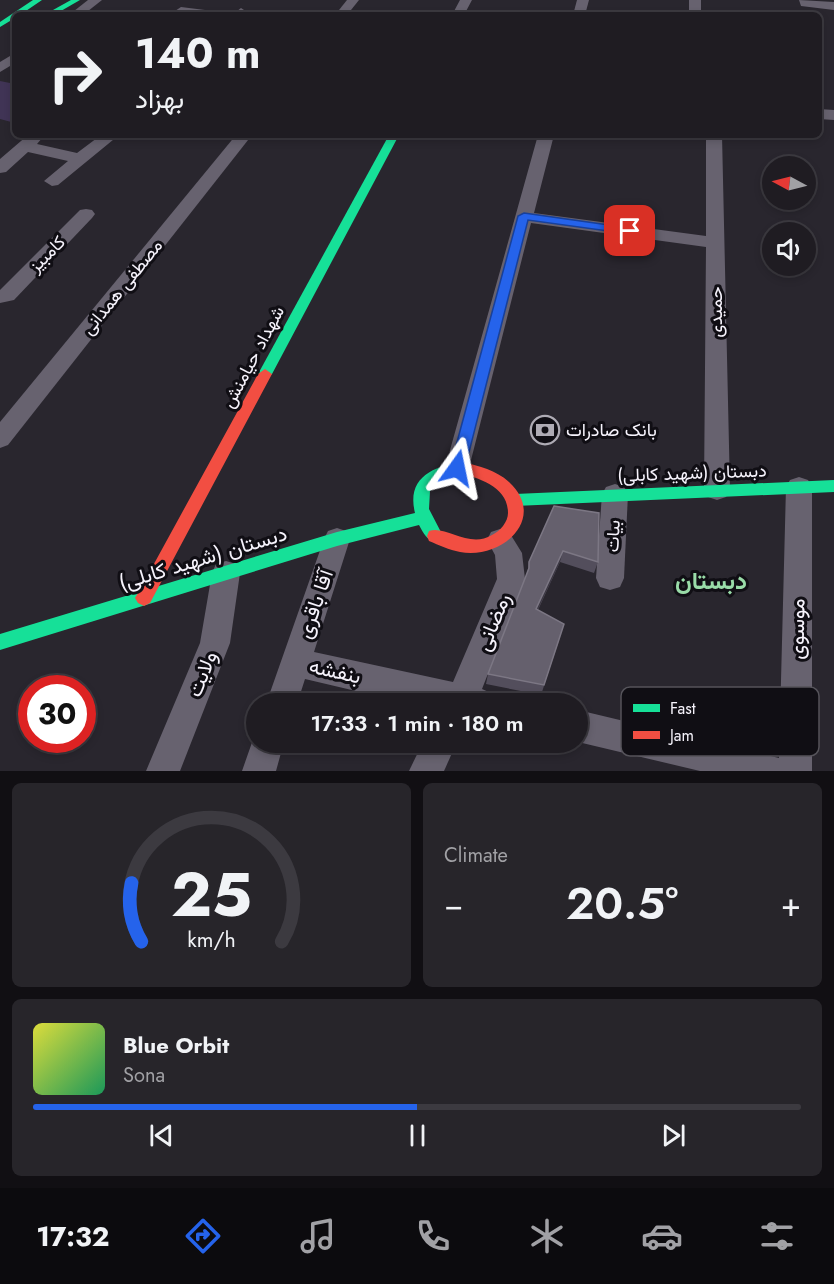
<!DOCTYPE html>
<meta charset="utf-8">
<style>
:root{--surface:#1f1c22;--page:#27252a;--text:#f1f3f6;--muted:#a1a1a5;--line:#3c3a40;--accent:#2563eb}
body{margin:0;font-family:Jost,Vazirmatn,sans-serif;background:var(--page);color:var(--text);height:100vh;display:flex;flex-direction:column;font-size:22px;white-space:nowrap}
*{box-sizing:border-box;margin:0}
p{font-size:20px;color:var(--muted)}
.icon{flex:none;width:33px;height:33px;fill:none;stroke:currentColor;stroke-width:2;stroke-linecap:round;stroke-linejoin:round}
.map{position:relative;height:771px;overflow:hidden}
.panel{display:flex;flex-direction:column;gap:12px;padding:12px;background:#110f13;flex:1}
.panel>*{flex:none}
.guide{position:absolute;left:12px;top:12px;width:810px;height:126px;border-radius:9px;box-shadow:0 3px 9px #0003,0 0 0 2px var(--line);background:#1f1c22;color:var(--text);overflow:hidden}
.needle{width:39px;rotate:277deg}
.controls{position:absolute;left:762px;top:156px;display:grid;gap:12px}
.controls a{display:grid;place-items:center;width:54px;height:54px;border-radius:50%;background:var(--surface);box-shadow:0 3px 9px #0003,0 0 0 2px var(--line);font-size:30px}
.speed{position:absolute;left:18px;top:675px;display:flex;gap:12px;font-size:30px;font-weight:700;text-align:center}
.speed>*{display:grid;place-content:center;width:78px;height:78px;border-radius:50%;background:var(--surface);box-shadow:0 3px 9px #0003,0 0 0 2px var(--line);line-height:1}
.speed .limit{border:9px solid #d22;background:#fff;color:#111}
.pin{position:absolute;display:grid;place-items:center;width:51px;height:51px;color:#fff;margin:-26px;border-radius:12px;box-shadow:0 3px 9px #0006}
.me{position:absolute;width:66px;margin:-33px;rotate:12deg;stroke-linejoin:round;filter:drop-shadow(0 0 4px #0008)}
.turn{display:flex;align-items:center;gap:21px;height:126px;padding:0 24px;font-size:27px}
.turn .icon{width:78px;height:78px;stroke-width:2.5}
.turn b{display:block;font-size:42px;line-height:51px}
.big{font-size:45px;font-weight:600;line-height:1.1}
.panel .widget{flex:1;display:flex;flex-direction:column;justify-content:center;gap:9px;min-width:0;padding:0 21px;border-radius:9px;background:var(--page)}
.panel .dial{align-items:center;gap:0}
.dial svg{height:156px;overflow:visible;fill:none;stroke:var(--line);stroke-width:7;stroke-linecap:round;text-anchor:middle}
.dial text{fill:var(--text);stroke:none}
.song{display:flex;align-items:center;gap:18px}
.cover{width:72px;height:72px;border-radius:9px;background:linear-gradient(135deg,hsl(60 70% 55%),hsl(150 70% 35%))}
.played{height:6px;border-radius:3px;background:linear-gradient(90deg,var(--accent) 50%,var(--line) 50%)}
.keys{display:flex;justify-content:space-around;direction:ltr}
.heat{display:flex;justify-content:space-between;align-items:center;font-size:33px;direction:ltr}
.panel .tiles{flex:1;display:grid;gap:12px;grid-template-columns:1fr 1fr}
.widget:last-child{grid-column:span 2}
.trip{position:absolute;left:246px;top:693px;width:342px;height:60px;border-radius:30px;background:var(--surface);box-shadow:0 3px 9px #0003,0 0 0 2px var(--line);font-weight:600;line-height:60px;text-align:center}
.dock{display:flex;height:96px;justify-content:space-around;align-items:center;background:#0c0b0e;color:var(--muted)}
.dock .icon{width:42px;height:42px}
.dock .on{color:var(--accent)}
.dock b{font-size:27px;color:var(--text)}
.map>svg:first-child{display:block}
.green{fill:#403455}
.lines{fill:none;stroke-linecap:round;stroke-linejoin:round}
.street{fill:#67626f;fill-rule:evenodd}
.fast{fill:#16e098;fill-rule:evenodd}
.jam{fill:#f24e42;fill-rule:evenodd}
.wall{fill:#534e5c}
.shaded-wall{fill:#3b3742}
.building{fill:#65606d;stroke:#7c7784;stroke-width:1.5}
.route{fill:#2563eb;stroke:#184099;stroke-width:1.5}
.labels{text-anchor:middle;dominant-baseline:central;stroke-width:6;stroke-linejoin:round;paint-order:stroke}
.street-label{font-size:18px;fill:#f6f3fc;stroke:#100e14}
.poi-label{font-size:18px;fill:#f6f3fc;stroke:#100e14;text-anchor:start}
.near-street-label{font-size:21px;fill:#f6f3fc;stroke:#100e14}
.near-neighbourhood-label{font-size:24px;font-weight:bold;fill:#99dca8;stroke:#100e14}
.key{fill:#100e14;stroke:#55535a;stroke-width:1.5}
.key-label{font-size:16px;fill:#f6f3fc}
</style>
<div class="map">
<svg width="834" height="771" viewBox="0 0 834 771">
<rect width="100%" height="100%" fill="#29262e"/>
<!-- green -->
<polygon class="green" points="0,81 15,84 15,123 0,119"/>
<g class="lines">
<!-- street -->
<g class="street">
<polygon points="88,0 102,0 83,15 69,15"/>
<polygon points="347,0 359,0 347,15 335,15"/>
<polygon points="460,0 472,0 464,15 452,15"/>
<polygon points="577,0 589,0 585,15 573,15"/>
<rect x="689" y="0" width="12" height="15"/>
<polygon points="799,0 834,2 834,10 801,6"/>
<polygon points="181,7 213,11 219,15 177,14 175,11"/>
<polygon points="241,8 247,12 245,15 232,15"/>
<polygon points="15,53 15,63 0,72 0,62"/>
<polygon points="819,109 834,110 834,120 819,119"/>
<polygon points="28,135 41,135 43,137 37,144 77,153 101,135 119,135 58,185 52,186 44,181 68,161 28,152 6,172 0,173 0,159"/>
<polygon points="236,135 252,135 8,445 0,448 0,422"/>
<polygon points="538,135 554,135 534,213 706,236 706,135 722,135 730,490 726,497 717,500 708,497 704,490 706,247 531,223 469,468 466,475 457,478 448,475 445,468"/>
<polygon points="86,209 92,210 95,214 92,218 14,300 0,303 0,290 80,210"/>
<polygon points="799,477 808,480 812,487 812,771 700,771 578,742 578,710 779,758 786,487 790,480"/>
<polygon points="615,484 624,487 628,494 624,578 620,587 610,590 600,587 596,578 602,494 606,487"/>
<polygon points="337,528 346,531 350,539 314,652 453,682 497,579 495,555 487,540 491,532 500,529 509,532 522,553 525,579 482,689 491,693 495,704 411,704 305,679 297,704 266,704 324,539 328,531"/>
<polygon points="226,561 236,564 240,573 230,643 180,771 146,771 200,643 212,573 216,564"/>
<polygon points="256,731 256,742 284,742 276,771 242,771"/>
<polygon points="423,742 457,742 444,771 409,771"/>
</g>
<!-- fast -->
<g class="fast">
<polygon points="33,0 42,0 20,15 15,15 15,18 0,27 0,22"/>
<polygon points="71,0 80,0 54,15 44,15"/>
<polygon points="389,135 399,135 272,374 265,379 260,377 258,374"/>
<path d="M463,462L468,464L470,468L468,472L439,480L430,491L429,509L443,536L441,541C429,545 424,534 419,525L337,546L0,650V634L337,532L415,513C406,477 434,466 463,462Z"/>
<polygon points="834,480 834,492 515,506 510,504 507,500 510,496 515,494"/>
</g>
<!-- jam -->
<g class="jam">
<polygon points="265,369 272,374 150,603 144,606 138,603 135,598 138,593 258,374"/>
<path d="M463,462C479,466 496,470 509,482C548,518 502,560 460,552C449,550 439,545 429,541L427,536L429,531C446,525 469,549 492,535C500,531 508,522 508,513C508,486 479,479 458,472L456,468L458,464Z"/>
</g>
</g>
<!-- wall -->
<polygon class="wall" points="554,506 598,562 594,573 560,562 538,610 561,634 541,695 486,684 488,674 527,575 529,562"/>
<!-- shaded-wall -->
<polygon class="shaded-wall" points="563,551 560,562 533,620 536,609"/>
<!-- building -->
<polygon class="building" points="554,506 599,513 598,562 563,551 536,609 564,624 544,685 488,674 529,568 529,562"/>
<!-- route -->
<polygon class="route" points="524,213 630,228 636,231 630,234 528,220 465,468 462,472 452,472 450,468 518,216"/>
<!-- icons -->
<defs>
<g id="bank-ring" transform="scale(1.5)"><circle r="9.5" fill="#100e14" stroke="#aeabb4" stroke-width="1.5"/><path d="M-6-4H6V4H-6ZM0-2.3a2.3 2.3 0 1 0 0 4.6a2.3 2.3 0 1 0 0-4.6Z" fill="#aeabb4"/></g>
</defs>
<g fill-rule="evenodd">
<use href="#bank-ring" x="545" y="430"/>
</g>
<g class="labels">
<!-- street labels -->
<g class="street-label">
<text transform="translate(47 254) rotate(-45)">کامبیز</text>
<text transform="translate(122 287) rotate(-51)">مصطفی همدانی</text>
<text transform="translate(716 312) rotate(-90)">حمیدی</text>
<text transform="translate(253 357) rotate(-62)">شهداد حیامنش</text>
<text transform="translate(692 473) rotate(-2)">دبستان (شهید کابلی)</text>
<text transform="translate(613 536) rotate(-87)">بیات</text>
</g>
<!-- poi labels -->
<g class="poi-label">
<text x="566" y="430">بانک صادرات</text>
</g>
<!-- near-street labels -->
<g class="near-street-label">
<text transform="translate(203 558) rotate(-17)">دبستان (شهید کابلی)</text>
<text transform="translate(315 604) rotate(-71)">آقا باقری</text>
<text transform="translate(493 622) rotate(-68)">رمضانی</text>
<text transform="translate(797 629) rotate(-89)">موسوی</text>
<text transform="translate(335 671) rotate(13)">بنفشه</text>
<text transform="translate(202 674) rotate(-68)">ولایت</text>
</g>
<!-- near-neighbourhood labels -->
<g class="near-neighbourhood-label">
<text x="711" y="580">دبستان</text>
</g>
</g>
<!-- legend -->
<rect x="621" y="687" width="198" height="69" rx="9" class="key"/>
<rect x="633" y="704" width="27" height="8" fill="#16e098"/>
<rect x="633" y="731" width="27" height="8" fill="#f24e42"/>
<g class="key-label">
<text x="670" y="714">Fast</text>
<text x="670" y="741">Jam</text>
</g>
</svg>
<div class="controls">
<a><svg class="needle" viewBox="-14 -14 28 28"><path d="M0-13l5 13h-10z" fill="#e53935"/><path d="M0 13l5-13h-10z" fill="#a1a1a5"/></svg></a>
<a><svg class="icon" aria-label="sound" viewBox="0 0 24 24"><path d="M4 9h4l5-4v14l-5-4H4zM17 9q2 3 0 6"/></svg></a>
</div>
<div class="speed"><div class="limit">30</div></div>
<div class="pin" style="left:630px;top:231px;background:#d93025"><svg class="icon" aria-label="arrive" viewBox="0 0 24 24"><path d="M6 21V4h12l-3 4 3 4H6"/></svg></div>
<svg class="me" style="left:457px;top:468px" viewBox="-20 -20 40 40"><path d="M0-17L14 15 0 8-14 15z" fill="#2563eb" stroke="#fff" stroke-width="4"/></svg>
<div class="trip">17:33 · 1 min · 180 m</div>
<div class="guide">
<div class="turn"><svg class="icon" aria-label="right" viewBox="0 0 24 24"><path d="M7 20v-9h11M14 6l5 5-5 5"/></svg><div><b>140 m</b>بهزاد</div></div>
</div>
</div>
<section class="panel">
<div class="tiles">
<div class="widget dial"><svg viewBox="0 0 100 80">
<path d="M14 69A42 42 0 1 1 86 69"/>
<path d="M14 69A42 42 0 0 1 9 39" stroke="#2563eb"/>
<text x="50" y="56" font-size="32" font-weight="700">25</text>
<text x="50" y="72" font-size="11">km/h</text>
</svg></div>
<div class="widget"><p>Climate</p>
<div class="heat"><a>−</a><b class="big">20.5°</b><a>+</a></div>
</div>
<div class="widget">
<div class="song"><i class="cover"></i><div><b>Blue Orbit</b><p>Sona</p></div></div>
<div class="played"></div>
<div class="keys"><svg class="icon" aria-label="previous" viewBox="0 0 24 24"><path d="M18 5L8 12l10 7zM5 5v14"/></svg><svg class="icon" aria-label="pause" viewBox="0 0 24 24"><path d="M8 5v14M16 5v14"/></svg><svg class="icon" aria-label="next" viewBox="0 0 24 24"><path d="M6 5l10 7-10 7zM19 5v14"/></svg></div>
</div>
</div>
</section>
<nav class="dock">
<b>17:32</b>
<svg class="icon on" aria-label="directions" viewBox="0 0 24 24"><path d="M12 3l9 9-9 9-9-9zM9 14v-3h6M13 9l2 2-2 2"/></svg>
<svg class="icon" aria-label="music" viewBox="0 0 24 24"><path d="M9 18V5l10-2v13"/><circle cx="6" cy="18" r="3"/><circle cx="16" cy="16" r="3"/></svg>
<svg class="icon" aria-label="phone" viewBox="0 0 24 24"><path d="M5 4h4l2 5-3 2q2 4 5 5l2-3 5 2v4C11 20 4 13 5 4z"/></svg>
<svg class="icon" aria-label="climate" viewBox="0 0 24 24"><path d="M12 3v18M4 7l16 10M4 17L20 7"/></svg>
<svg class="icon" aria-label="car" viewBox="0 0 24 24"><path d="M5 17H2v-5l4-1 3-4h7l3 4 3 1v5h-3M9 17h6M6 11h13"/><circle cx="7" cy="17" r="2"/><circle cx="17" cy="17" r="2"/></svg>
<svg class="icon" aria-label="filters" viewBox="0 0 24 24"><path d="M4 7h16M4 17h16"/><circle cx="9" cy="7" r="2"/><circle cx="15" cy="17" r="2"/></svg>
</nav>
